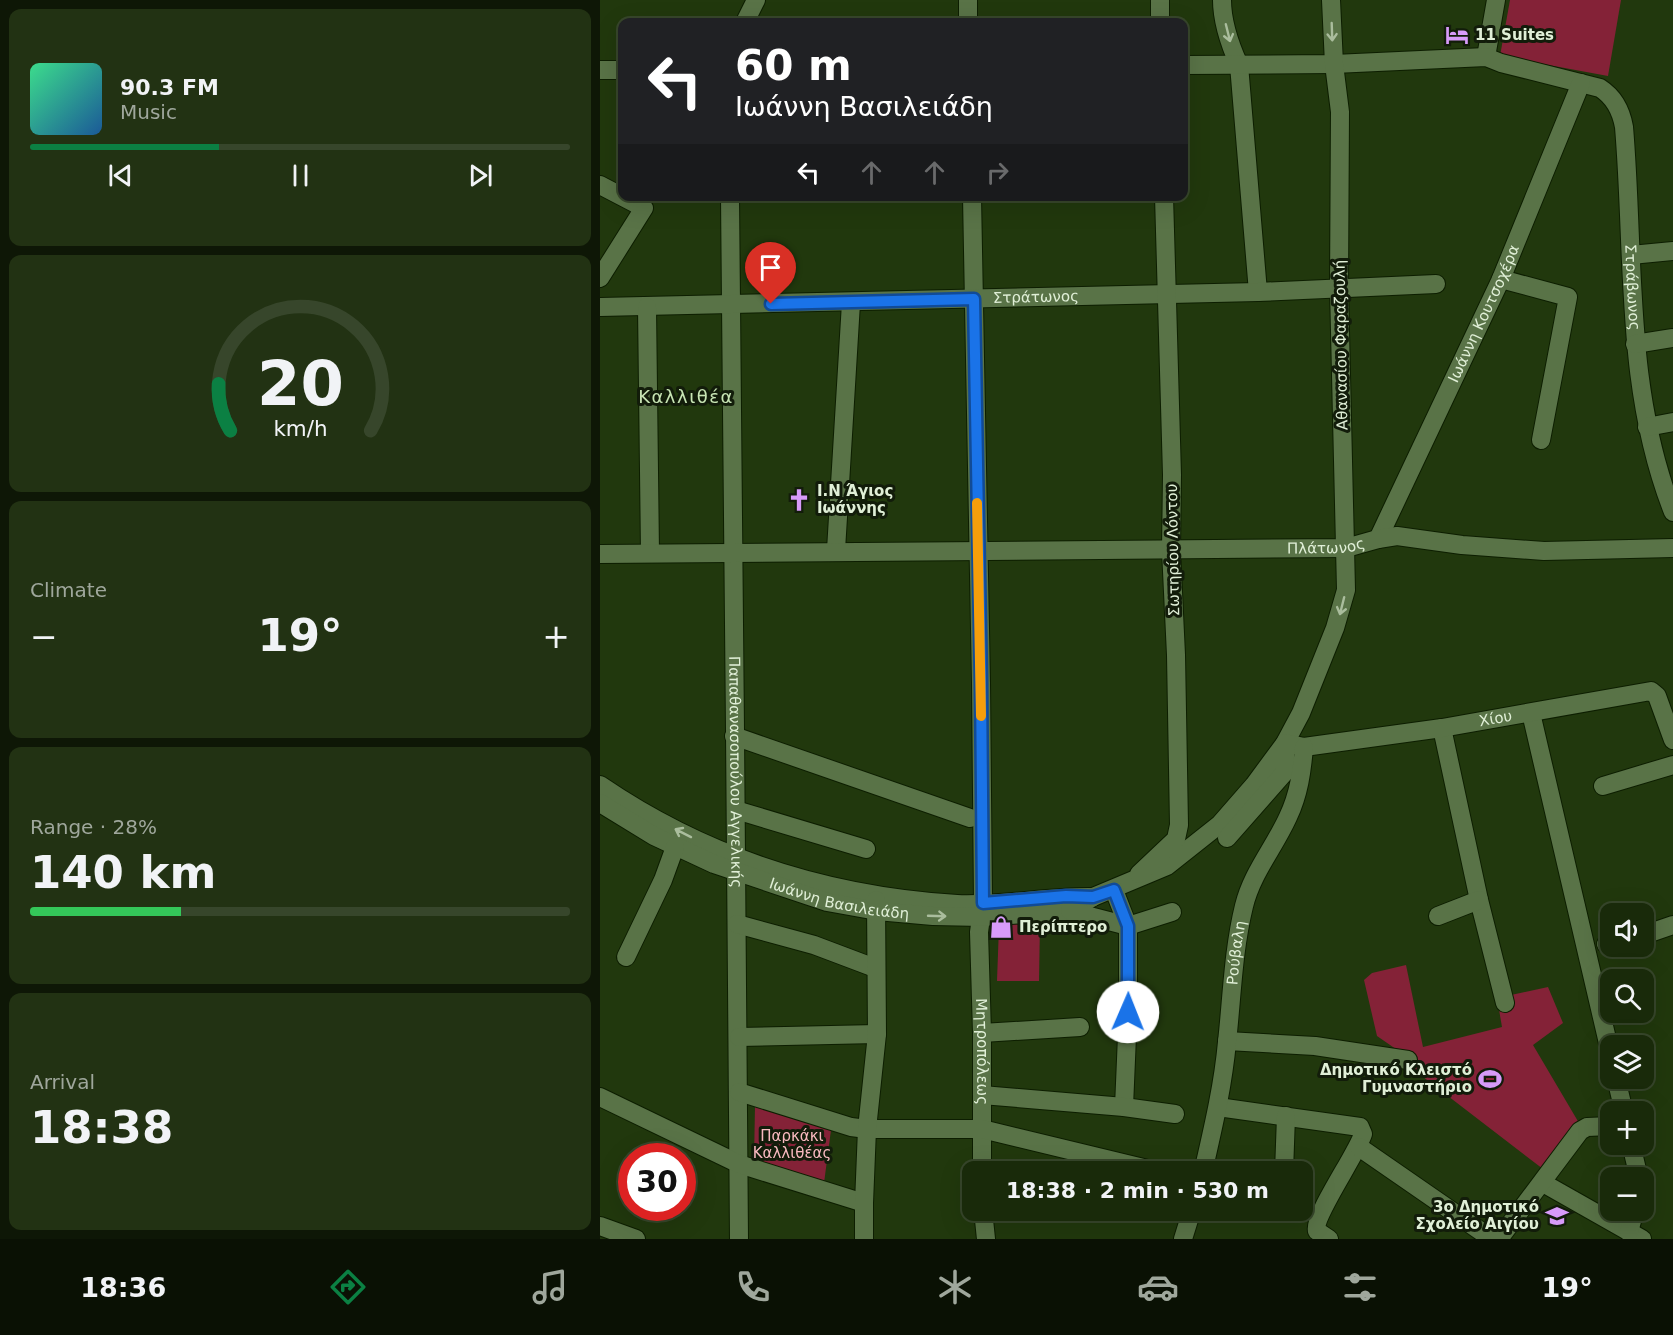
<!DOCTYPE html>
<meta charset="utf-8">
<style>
:root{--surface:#192a0a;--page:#223213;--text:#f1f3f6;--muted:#9fa79c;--line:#37462b;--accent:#0b8043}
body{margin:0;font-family:"DejaVu Sans",sans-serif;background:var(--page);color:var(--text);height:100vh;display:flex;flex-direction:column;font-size:22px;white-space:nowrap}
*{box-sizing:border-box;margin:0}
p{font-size:20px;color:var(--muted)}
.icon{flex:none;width:33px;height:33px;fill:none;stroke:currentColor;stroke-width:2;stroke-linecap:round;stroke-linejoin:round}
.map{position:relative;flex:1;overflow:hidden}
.panel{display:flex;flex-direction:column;gap:9px;padding:9px;background:#0e1706;width:600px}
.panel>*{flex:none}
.guide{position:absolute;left:18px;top:18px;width:570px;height:183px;border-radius:12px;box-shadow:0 6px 24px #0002,0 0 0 2px var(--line);background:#202124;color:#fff;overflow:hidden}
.controls{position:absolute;left:1000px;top:903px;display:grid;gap:12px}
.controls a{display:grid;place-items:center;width:54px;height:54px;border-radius:12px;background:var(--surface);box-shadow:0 6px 24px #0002,0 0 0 2px var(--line);font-size:30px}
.speed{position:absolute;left:18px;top:1143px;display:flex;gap:12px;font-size:30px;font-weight:700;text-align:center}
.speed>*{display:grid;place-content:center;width:78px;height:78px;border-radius:50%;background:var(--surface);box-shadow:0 6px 24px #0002,0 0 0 2px var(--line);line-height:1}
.speed .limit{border:9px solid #d22;background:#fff;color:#111}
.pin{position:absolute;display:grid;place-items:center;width:51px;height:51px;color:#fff;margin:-62px -26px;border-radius:50% 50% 50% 0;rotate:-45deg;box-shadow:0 0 6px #0007}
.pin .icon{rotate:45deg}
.me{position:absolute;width:66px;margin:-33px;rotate:1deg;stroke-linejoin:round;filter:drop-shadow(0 0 4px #0008)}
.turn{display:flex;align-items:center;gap:21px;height:126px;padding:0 18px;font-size:27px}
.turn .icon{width:78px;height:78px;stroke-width:2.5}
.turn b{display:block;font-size:42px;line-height:51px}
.lanes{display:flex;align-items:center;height:57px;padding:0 18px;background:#0003;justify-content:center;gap:30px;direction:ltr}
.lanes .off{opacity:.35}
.big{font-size:45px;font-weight:700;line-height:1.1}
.panel .tile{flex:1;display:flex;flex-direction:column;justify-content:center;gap:9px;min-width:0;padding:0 21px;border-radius:12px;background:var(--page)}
.panel .dial{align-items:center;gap:0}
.dial svg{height:156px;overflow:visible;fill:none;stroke:var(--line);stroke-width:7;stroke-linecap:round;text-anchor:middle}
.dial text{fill:var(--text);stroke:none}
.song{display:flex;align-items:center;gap:18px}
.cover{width:72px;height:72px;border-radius:9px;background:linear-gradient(135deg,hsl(150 70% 55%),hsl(210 70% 35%))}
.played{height:6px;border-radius:3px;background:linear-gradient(90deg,var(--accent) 35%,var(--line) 35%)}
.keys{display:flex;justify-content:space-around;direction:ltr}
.heat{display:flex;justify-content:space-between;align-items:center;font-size:33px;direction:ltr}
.charge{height:9px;border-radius:4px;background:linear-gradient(90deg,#34c759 28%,var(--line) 0)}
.trip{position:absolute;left:362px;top:1161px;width:351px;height:60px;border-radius:12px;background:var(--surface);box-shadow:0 6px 24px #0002,0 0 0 2px var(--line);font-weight:700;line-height:60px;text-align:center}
.tabs{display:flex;height:96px;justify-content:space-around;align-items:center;background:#0a1104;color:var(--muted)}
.tabs .icon{width:42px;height:42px}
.tabs .selected{color:var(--accent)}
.tabs b{font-size:27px;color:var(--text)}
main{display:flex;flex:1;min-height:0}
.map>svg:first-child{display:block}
.green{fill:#842237}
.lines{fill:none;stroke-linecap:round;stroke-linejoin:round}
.minor-casing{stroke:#0d1e01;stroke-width:20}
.minor{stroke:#597347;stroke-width:18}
.oneway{stroke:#aabd9d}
.route-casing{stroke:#114b97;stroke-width:15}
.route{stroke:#1a73e8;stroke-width:10}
.slow{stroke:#f59e0b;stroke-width:10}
.labels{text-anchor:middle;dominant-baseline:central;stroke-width:6;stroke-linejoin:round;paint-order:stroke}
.poi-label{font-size:15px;font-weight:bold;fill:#e0efd7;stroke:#121c0a;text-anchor:start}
.street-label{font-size:15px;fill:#e0efd7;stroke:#121c0a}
.park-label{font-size:15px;fill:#fabac0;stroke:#121c0a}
.quarter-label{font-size:18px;letter-spacing:1.5px;fill:#c8e5b4;stroke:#121c0a}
</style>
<main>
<section class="panel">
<div class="tile">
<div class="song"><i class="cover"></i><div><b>90.3 FM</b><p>Music</p></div></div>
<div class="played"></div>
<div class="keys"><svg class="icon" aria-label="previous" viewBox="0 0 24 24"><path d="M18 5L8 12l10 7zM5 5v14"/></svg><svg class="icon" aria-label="pause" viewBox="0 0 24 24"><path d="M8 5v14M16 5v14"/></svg><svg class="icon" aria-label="next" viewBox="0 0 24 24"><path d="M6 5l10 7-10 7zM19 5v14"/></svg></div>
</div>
<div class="tile dial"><svg viewBox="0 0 100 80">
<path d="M14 69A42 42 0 1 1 86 69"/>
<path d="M14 69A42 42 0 0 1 8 45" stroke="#0b8043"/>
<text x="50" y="56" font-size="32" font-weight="700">20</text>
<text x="50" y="72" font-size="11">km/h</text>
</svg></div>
<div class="tile"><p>Climate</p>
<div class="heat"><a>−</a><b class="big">19°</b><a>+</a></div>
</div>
<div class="tile"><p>Range · 28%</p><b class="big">140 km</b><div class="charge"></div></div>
<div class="tile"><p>Arrival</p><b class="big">18:38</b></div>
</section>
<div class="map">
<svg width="1073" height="1239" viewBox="0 0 1073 1239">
<rect width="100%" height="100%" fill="#21380d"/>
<!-- green -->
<g class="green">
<polygon points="910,0 1021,0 1008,76 900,56"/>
<polygon points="440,922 439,981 397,981 399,926 402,923"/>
<polygon points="806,965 823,1047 902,1027 897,998 948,987 963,1023 933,1045 979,1123 943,1169 805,1063 806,1056 777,1036 764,980 772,973"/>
<polygon points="155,1106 231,1130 224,1183 154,1160"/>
</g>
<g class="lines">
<!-- minor casing -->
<g class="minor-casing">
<g id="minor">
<polyline points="368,0 368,22"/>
<polyline points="560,0 560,22"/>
<path d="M622,0C622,22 630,45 639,65L658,292"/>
<polyline points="145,22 156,0"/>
<polyline points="886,57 896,0"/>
<path id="s1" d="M584,65L734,64L886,57L901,63L1000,88C1014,97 1021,110 1024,127C1035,257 1024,388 1073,512"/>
<polyline points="0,70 22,70"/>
<polyline points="0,185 44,208 0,278"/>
<path id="s2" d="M130,196C132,544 138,891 139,1239"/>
<path id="s3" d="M372,196L381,683L383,903L379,932L382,1033V1172"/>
<polyline points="1031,255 1073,251"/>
<polyline points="901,279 968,297 941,440"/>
<path id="s4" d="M0,307L658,292L836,284"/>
<polyline points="47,307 50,553"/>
<polyline points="1035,344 1073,338"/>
<polyline points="1047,427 1073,422"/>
<path id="s5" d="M778,539L901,279L981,83"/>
<polyline points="236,550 251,303"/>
<path id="s6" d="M0,554L746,548L778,539L797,536L862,545L944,551L1073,548"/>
<polyline points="931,713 1011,1056"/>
<polyline points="842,728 879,900 905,1003"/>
<polyline points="134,736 370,818"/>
<path d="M0,785C107,858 228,896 357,904C402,906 448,896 493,897"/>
<polyline points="1003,786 1073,765"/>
<path id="s7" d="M0,803L54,836L114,864L227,902L277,911L333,916L382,917L470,911L493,897L567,866L620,824L654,785L685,743L701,713L735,628L746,590L739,288L740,112L734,64L731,0"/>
<polyline points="136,810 266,849"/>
<path id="s8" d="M627,838L685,772V743L704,747L842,728L1051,691L1057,696L1073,740"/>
<polyline points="539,874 576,839 579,825 576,655 571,550 572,475 564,196"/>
<polyline points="514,890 528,926 528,1012 524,1107"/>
<polyline points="470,911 528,926 572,912"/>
<polyline points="838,916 879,900"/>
<polyline points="137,924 214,945 275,968"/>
<polyline points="1044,935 1073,925"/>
<polyline points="1006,944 1011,943"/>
<polyline points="26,957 63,880 75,847"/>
<polyline points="382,1033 480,1027"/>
<polyline points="139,1037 277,1034"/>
<polyline points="627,1041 715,1046 808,1060"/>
<polyline points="1016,1078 1024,1112"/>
<polyline points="139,1092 251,1127 267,1129 382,1129 560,1172"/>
<polyline points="382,1095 524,1107 575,1114"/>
<polyline points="0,1097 139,1164 264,1203"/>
<path d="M618,1107L760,1127L763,1134C757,1154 712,1217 717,1231L729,1239"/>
<polyline points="1031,1144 1039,1178"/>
<polyline points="759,1147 892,1239"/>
<path id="s9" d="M603,1172C613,1128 623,1086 627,1042C632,997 633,951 644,906C652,873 674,848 688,817C699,794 702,771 704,747"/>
<polyline points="684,1172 686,1116"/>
<polyline points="943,1183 1042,1239"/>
<polyline points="383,1210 386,1239"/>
<polyline points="0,1226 36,1239"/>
<polyline points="1029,1232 1035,1210"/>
<polyline points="264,1239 264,1203 267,1129 277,1034 276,900"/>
<polyline points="583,1239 592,1210"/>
<polyline points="899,1239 980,1131 987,1127 1011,1126"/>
</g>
</g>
<!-- minor -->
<use href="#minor" class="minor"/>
</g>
<!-- one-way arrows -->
<defs><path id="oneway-shaft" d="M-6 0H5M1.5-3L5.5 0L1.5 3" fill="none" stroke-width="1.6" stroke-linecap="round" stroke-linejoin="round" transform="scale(1.5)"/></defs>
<g class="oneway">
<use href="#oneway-shaft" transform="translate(732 32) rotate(88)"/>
<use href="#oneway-shaft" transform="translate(628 33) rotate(76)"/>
<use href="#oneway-shaft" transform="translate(742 606) rotate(104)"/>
<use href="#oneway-shaft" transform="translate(83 833) rotate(-153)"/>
<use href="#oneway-shaft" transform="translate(337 916) rotate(2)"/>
</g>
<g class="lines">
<!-- route casing -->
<g class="route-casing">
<polyline id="route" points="171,304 374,299 381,683 383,903 466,896 493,897 514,890 528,926 528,1012"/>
</g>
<!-- route -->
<use href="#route" class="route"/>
<!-- slow -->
<polyline class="slow" points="377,503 381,716"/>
</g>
<!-- icons -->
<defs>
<g id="hotel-bare" transform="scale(1.8)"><path d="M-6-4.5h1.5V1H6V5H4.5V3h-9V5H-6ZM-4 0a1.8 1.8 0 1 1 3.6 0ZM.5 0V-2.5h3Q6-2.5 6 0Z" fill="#d79bf9" stroke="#121c0a" stroke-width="2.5" paint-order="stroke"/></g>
<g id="church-bare" transform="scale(1.8)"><path d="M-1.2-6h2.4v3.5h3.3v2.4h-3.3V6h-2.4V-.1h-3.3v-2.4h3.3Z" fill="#d79bf9" stroke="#121c0a" stroke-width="2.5" paint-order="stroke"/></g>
<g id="shop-bare" transform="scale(1.8)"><path d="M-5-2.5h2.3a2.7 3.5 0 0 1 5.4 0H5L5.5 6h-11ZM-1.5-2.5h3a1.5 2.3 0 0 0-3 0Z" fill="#d79bf9" stroke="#121c0a" stroke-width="2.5" paint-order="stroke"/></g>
<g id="stadium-bare" transform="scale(1.8)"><path d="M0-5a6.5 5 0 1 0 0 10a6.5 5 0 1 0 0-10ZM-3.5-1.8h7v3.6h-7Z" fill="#d79bf9" stroke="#121c0a" stroke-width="2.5" paint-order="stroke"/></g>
<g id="school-bare" transform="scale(1.8)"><path d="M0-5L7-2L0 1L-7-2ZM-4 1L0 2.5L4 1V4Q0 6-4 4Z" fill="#d79bf9" stroke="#121c0a" stroke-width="2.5" paint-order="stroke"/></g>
</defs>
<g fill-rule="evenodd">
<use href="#hotel-bare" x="857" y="35"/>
<use href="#church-bare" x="199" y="500"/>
<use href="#shop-bare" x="401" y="927"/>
<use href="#stadium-bare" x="890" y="1079"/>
<use href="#school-bare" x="957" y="1216"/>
</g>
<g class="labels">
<!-- poi labels -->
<g class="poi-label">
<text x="875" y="35">11 Suites</text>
<text x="217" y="491">Ι.Ν Άγιος<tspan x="217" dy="17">Ιωάννης</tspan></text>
<text x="419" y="927">Περίπτερο</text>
<text x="872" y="1070" text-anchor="end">Δημοτικό Κλειστό<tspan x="872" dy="17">Γυμναστήριο</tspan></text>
<text x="939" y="1207" text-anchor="end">3ο Δημοτικό<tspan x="939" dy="17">Σχολείο Αιγίου</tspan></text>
</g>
<!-- street labels -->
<g class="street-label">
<text stroke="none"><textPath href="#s1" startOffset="628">Στράβωνος</textPath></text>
<text stroke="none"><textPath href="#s4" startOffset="436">Στράτωνος</textPath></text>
<text stroke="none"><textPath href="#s5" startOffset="249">Ιωάννη Κουτσοχέρα</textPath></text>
<text transform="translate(741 345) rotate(-91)">Αθανασίου Φαραζουλή</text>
<text stroke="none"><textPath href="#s6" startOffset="726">Πλάτωνος</textPath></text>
<text transform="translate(573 550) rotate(-91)">Σωτηρίου Λόντου</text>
<text stroke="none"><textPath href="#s8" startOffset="330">Χίου</textPath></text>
<text stroke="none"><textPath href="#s2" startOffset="576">Παπαθανασοπούλου Αγγελικής</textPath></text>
<text stroke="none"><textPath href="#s7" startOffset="260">Ιωάννη Βασιλειάδη</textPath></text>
<text stroke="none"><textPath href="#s9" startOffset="222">Ρούβαλη</textPath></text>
<text stroke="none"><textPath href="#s3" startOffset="856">Μητροπόλεως</textPath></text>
</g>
<!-- park labels -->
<g class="park-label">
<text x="192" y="1136">Παρκάκι<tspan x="192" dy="17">Καλλιθέας</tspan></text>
</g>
<!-- quarter labels -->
<g class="quarter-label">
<text x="86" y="396">Καλλιθέα</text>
</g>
</g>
</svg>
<div class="controls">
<a><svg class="icon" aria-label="sound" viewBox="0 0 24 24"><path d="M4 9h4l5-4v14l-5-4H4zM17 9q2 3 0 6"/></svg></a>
<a><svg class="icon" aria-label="search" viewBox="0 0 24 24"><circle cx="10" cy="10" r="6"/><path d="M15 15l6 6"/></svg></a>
<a><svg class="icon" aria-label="layers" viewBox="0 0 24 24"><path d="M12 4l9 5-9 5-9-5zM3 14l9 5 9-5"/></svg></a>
<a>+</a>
<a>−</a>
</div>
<div class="speed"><div class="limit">30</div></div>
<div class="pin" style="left:171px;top:304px;background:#d93025"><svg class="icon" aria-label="arrive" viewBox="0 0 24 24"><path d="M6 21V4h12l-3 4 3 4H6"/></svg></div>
<svg class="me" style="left:528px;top:1012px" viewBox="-20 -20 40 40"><circle r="19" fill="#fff"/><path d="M0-13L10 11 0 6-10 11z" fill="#1a73e8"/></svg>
<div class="trip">18:38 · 2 min · 530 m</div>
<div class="guide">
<div class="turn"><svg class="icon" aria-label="left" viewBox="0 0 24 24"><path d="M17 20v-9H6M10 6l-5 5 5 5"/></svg><div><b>60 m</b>Ιωάννη Βασιλειάδη</div></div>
<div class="lanes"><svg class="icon" aria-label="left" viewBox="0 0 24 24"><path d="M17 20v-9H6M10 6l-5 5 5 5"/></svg><svg class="icon off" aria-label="ahead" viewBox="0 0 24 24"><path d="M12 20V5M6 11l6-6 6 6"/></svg><svg class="icon off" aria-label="ahead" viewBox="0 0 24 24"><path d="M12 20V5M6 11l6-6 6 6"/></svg><svg class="icon off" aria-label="right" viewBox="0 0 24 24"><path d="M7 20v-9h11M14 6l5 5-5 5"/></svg></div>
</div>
</div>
</main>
<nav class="tabs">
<b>18:36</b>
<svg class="icon selected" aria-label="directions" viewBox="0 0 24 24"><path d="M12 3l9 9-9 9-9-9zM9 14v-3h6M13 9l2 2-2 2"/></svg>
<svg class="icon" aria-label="music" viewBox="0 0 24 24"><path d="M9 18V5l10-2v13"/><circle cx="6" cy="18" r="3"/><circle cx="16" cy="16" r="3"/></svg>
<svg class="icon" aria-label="phone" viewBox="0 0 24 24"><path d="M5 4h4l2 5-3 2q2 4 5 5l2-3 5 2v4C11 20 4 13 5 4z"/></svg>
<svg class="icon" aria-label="climate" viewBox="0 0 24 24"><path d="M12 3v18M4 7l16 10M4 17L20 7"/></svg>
<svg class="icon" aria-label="car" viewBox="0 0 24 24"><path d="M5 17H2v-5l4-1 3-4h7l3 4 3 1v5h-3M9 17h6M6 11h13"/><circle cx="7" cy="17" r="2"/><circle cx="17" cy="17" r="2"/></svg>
<svg class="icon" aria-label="filters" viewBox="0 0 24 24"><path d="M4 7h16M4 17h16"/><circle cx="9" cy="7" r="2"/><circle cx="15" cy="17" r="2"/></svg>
<b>19°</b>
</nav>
